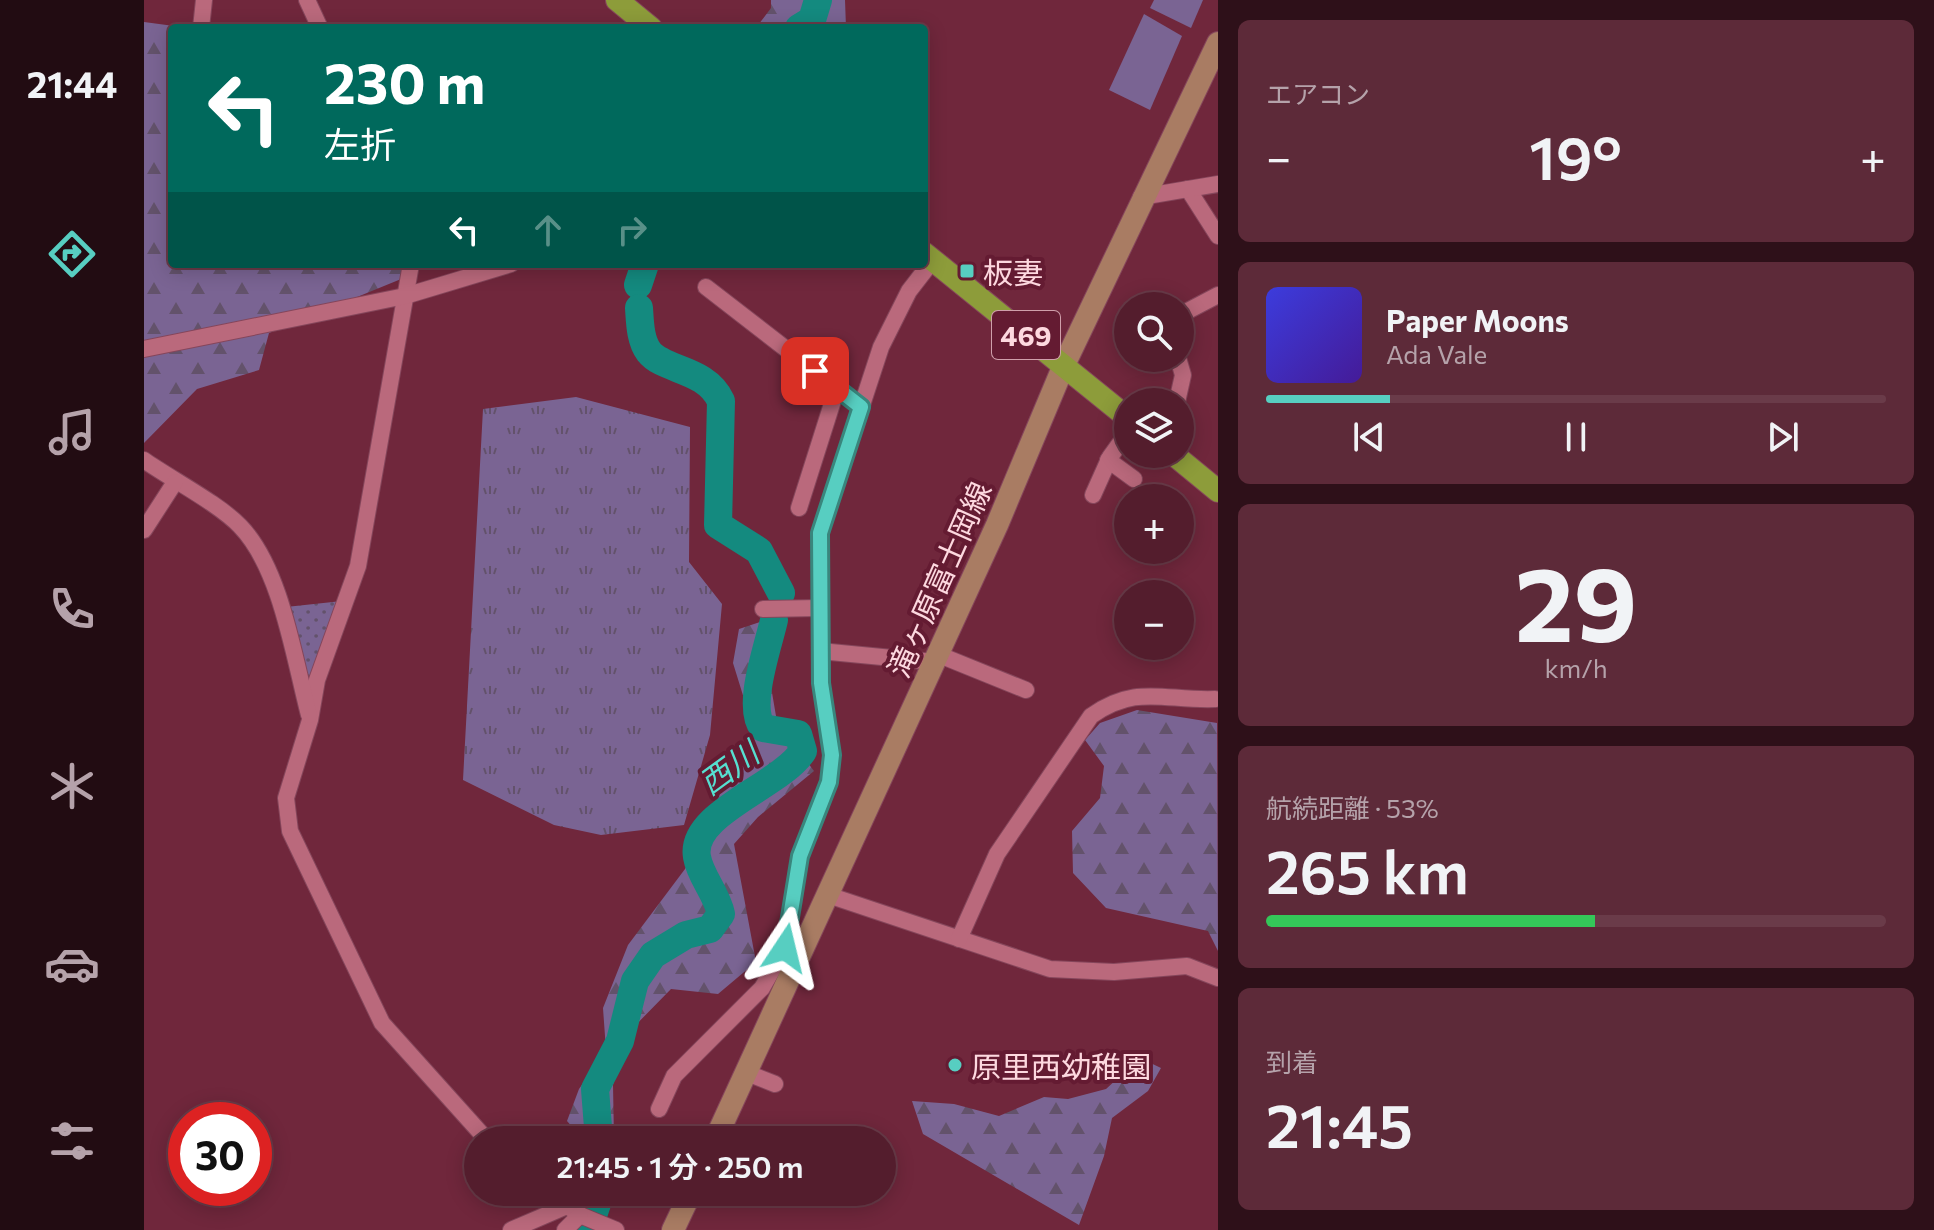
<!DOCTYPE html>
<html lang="ja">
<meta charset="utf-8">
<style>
:root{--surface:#541d2d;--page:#5d2a39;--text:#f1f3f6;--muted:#b5a2aa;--line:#6a3b49;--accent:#57cec1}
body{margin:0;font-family:Commissioner,"Noto Sans JP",sans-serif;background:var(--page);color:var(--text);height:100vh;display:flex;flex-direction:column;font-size:30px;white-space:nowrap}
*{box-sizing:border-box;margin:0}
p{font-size:26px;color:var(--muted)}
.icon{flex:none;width:44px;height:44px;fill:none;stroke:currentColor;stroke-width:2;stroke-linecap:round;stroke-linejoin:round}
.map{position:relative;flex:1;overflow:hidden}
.panel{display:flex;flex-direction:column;gap:20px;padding:20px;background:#2e1019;width:716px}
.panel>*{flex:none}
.banner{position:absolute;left:24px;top:24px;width:760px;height:244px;border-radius:8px;box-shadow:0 4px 20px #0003,0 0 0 2px var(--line);background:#00695c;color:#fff;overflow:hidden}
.controls{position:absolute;left:970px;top:292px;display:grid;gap:16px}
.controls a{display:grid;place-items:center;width:80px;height:80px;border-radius:50%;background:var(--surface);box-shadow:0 4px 20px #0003,0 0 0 2px var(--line);font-size:40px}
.speed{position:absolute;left:24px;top:1102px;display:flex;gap:16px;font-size:40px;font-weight:700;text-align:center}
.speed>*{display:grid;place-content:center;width:104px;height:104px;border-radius:50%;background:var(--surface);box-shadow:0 4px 20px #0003,0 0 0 2px var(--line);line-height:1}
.speed .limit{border:12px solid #d22;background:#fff;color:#111}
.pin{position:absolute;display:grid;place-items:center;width:68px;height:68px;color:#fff;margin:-34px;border-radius:16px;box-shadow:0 4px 12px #0006}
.me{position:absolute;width:88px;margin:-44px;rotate:10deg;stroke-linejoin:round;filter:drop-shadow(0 0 6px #0008)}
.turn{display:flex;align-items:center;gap:28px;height:168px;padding:0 24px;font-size:36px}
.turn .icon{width:104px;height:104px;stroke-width:2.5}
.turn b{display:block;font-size:56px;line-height:68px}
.lanes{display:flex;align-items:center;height:76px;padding:0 24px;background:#0003;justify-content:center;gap:40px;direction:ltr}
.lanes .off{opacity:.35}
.big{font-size:60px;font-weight:600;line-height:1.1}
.panel .tile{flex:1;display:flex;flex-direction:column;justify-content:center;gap:12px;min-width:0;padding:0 28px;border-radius:12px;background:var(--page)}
.panel .dial{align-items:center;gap:0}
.dial b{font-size:104px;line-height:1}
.song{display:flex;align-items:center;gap:24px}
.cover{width:96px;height:96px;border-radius:12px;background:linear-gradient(135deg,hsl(240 70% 55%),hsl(260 70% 35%))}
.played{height:8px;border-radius:4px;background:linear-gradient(90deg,var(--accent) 20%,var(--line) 20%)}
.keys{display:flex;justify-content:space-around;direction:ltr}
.heat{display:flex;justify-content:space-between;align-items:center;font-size:44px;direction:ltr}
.charge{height:12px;border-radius:6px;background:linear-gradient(90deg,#34c759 53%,var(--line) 0)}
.trip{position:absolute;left:320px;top:1126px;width:432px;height:80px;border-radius:40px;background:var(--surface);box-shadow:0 4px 20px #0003,0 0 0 2px var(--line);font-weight:600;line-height:80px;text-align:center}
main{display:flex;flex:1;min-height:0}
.tab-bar{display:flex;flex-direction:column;width:144px;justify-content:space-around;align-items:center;background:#220c12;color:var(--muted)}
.tab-bar .icon{width:56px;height:56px}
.tab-bar .on{color:var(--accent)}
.tab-bar b{font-size:36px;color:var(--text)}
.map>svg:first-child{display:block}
.grass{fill:url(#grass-tufts)}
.forest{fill:url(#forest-firs)}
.park{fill:url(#park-dots)}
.garden{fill:#7a6493}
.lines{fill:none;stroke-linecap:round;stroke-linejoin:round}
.river{stroke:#148a7f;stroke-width:28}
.minor-casing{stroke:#85465b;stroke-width:18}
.secondary-casing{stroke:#85465b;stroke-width:24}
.trunk-casing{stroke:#85465b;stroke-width:24}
.minor{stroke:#ba697c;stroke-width:16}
.secondary{stroke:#a97c63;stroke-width:22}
.trunk{stroke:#8d9c3a;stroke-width:22}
.route-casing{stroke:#39867d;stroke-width:20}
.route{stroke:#57cec1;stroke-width:14}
.poi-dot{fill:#57cec1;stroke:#641b32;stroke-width:3}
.labels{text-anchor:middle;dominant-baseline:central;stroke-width:8;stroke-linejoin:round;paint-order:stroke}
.shield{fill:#641b32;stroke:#cf9fab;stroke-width:2}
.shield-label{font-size:28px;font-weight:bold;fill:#fdd8df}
.poi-label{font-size:30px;fill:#fdd8df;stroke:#641b32;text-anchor:start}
.street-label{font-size:30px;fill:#fdd8df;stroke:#641b32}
.water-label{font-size:32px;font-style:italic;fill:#56dfd1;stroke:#641b32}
</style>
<main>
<nav class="tab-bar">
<b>21:44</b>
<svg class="icon on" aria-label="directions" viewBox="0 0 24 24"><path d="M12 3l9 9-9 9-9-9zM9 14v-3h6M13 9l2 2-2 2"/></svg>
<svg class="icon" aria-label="music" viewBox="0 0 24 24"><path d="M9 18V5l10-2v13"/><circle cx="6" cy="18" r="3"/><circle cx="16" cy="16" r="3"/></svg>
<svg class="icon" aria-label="phone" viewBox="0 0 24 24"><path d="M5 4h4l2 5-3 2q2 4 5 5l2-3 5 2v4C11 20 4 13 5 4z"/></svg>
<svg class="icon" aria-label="climate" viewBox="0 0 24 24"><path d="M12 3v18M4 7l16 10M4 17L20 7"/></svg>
<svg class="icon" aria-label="car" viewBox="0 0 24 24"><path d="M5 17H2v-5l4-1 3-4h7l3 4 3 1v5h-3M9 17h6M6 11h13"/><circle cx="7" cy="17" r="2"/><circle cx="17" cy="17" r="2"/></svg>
<svg class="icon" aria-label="filters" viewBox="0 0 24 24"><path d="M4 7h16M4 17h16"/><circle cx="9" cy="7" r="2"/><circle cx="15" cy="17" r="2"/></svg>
</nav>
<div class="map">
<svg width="1074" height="1230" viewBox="0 0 1074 1230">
<defs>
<pattern id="grass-tufts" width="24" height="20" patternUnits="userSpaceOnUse" patternTransform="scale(2)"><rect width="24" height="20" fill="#7a6493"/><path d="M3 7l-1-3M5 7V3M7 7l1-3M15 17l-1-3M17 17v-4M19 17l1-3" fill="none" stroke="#63526b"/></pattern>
<pattern id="forest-firs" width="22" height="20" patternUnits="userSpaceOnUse" patternTransform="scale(2)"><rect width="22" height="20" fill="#7a6493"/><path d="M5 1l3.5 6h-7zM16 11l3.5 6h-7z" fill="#63526b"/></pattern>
<pattern id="park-dots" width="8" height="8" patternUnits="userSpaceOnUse" patternTransform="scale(2)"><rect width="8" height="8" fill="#7a6493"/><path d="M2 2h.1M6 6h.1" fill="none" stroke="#63526b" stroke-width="1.8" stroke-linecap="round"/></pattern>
</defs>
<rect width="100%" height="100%" fill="#70273c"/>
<!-- grass -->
<polygon class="grass" points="432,397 546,427 545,562 578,604 566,735 540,825 457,835 410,825 319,780 339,409"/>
<!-- forest -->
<g class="forest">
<polygon points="627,0 701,0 702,28 612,28 627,8"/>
<polygon points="0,22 45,28 28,28 28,264 262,264 262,277 125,333 115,370 53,389 0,443"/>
<polygon points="616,622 633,722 670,771 614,817 590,844 612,962 574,994 527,989 478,1039 469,1085 470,1140 438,1138 423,1121 435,1089 462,1050 459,1008 484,945 541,869 581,783 606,759 610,731 589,663 595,629"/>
<polygon points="993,710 1073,723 1074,951 1064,931 962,908 929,873 928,831 956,798 960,766 941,740 956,723"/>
<polygon points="996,1058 1017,1068 1004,1091 968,1118 960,1156 935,1225 779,1134 768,1101 810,1104 855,1116 900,1097 924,1099 962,1089"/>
</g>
<!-- park -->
<polygon class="park" points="198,601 164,699 142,607"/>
<!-- garden -->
<g class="garden">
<polygon points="1010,0 1059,0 1047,28 1006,8"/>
<polygon points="1000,14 1038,36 1006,110 965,90"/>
</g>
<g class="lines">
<!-- river -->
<g class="river">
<polyline points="655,28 668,20 674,0"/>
<polyline points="494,285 501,264"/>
<path d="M495,308C496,322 496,340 505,352C520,371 562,368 577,401L574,525L615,551L637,593"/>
<path d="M455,1140L451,1089L476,1041L491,981L509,955L542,935L566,929L577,914C573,894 556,876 553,857C545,813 637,786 659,751L654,734L619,728C602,707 624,647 630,620"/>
<polyline points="444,1230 457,1192"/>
</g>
<!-- minor casing -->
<g class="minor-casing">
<g id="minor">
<polyline points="163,0 176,28"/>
<polyline points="57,28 60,0"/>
<polyline points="1044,189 1074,236"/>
<polyline points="997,197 1074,184"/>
<polyline points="267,264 214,566 173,680 166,720 142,798 146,831 238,1023 343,1140"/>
<polyline points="562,287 717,407"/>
<polyline points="1036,315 1074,295"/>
<polyline points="0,349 261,296 367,264"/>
<polyline points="1033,402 1039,375 1034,358"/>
<path d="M0,460C27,479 75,504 96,526C137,568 150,658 165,715"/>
<polyline points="964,460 990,479"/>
<polyline points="949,495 966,457 984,432"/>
<polyline points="655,508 693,388"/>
<polyline points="0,530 31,482"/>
<polyline points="619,609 675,608"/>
<polyline points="676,651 790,662"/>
<polyline points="793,654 882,690"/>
<polyline points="684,895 906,969 970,972 1043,966 1074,978"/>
<path d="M815,939L853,854L947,716C992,684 1020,701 1071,699"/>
<polyline points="656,955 641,948 656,856 685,782 688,755 677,683 676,533 737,347 765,291 789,260"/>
<polyline points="603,1073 631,1084"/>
<polyline points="515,1109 530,1076 618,988 641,948"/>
<polyline points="404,1192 436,1215 472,1230"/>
<polyline points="367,1230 423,1206"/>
<polyline points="421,1230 436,1215"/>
</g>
</g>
<!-- secondary casing -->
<g class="secondary-casing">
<g id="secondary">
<polyline points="571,1140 853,525 920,365 1074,43"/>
<polyline points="529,1230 547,1192"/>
</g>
</g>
<!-- trunk casing -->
<g class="trunk-casing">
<g id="trunk">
<polyline points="473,0 507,28"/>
<polyline points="780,253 984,418"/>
<polyline points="1029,454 1074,491"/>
</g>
</g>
<!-- minor -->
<use href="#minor" class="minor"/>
<!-- secondary -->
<use href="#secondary" class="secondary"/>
<!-- trunk -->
<use href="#trunk" class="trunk"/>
</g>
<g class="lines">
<!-- route casing -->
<g class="route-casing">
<polyline id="route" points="641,948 656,856 685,782 688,755 677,683 676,533 717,407 671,371"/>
</g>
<!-- route -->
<use href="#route" class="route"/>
</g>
<!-- markers -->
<g class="poi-dot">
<rect x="815" y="263" width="16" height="16" rx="4"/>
<circle cx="811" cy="1065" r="8"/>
</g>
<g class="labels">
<!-- shield labels -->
<rect class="shield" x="848" y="311" width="68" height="48" rx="6"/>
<g class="shield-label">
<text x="882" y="335">469</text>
</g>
<!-- poi labels -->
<g class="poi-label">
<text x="839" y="271">板妻</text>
<text x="827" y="1065">原里西幼稚園</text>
</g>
<!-- street labels -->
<g class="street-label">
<text transform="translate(794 579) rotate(-66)">滝ヶ原富士岡線</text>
</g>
<!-- water labels -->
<g class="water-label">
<text transform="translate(584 767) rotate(-36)">西川</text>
</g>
</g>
</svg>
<div class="controls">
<a><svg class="icon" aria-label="search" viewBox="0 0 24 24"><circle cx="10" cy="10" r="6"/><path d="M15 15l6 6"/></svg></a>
<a><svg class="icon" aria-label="layers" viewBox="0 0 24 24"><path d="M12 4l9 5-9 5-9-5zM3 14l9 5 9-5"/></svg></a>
<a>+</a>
<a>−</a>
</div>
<div class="speed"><div class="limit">30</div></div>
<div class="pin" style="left:671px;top:371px;background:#d93025"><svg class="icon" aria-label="arrive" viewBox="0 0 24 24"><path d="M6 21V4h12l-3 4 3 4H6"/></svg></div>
<svg class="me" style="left:641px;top:948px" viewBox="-20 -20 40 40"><path d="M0-17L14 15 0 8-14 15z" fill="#57cec1" stroke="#fff" stroke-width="4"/></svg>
<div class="trip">21:45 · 1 分 · 250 m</div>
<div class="banner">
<div class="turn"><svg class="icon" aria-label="left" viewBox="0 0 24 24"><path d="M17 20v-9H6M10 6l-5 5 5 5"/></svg><div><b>230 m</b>左折</div></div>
<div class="lanes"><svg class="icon" aria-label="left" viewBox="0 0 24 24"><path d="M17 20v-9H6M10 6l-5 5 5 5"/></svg><svg class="icon off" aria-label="ahead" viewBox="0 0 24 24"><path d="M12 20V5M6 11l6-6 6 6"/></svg><svg class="icon off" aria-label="right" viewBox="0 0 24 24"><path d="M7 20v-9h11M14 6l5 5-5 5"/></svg></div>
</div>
</div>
<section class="panel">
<div class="tile"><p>エアコン</p>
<div class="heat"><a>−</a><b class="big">19°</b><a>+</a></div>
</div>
<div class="tile">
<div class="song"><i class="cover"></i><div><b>Paper Moons</b><p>Ada Vale</p></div></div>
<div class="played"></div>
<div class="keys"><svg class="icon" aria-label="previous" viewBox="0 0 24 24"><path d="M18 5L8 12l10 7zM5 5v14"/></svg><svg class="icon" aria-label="pause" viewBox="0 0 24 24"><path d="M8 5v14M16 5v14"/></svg><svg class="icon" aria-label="next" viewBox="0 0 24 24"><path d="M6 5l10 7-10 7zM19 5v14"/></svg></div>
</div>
<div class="tile dial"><b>29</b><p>km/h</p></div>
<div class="tile"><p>航続距離 · 53%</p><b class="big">265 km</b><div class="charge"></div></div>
<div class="tile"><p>到着</p><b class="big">21:45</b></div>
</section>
</main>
